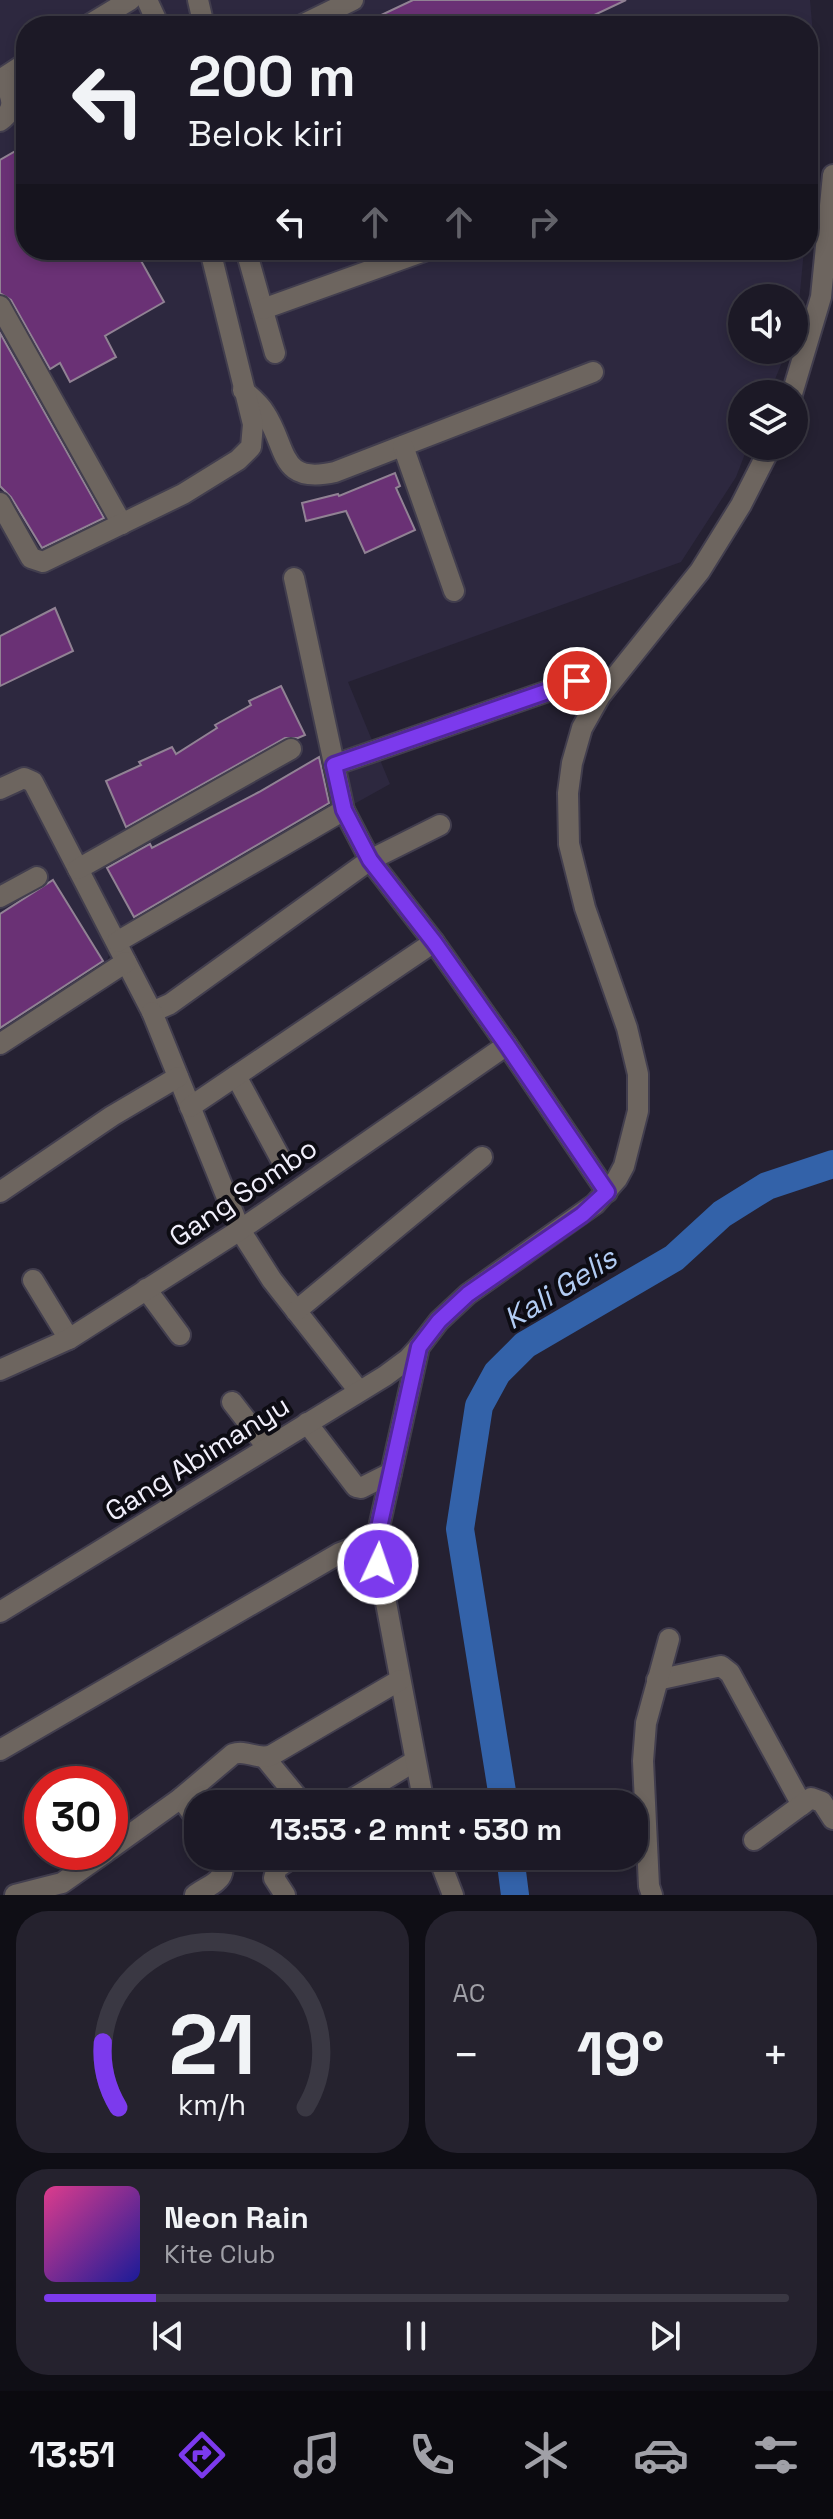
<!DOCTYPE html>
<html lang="id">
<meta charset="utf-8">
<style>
:root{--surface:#1c1926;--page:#25222e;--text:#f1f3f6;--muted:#a0a0a7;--line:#3a3843;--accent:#7c3aed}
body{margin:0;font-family:"Space Grotesk",sans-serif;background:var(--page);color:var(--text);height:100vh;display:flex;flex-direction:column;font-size:30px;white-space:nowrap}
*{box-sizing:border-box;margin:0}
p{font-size:26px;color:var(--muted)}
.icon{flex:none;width:44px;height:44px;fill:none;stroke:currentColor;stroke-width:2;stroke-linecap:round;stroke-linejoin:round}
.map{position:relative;height:1895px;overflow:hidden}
.sheet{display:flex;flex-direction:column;gap:16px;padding:16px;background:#0f0e15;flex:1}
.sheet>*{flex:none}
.banner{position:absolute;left:16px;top:16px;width:802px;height:244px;border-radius:32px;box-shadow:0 4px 12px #0003,0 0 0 2px var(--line);background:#1c1926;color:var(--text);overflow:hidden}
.controls{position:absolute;left:728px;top:284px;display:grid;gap:16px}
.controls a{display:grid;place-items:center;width:80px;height:80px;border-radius:50%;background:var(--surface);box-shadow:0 4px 12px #0003,0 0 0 2px var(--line);font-size:40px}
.speed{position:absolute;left:24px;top:1766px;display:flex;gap:16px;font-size:40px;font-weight:700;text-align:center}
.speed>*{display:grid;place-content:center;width:104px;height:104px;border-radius:50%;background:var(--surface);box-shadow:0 4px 12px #0003,0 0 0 2px var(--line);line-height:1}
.speed .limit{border:12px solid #d22;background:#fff;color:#111}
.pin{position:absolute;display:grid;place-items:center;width:68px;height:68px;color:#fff;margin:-34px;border:4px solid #fff;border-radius:50%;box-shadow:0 2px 8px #0007}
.me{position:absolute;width:88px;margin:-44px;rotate:3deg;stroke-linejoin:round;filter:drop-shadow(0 0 6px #0008)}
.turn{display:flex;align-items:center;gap:28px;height:168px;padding:0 40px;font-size:36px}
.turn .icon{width:104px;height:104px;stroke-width:2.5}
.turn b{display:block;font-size:56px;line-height:68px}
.lanes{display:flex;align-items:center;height:76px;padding:0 40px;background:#0003;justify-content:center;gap:40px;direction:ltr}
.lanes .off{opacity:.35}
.big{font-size:60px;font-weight:700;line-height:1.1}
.sheet .card{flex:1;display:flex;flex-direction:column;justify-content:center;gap:12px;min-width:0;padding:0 28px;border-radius:32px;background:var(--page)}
.sheet .dial{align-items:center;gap:0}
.dial svg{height:208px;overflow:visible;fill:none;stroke:var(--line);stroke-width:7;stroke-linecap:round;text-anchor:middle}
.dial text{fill:var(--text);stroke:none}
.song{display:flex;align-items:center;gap:24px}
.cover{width:96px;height:96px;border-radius:12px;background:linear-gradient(135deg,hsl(330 70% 55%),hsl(240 70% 35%))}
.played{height:8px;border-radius:4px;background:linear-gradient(90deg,var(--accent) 15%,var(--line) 15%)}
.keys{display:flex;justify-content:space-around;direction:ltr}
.heat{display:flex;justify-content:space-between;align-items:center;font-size:44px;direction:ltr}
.sheet .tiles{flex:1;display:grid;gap:16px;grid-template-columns:1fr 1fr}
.card:last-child{grid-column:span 2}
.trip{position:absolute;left:184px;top:1790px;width:464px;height:80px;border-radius:32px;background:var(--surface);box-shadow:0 4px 12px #0003,0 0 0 2px var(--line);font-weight:700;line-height:80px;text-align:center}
.tab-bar{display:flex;height:128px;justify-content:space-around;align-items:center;background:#0b0a0f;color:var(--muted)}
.tab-bar .icon{width:56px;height:56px}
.tab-bar .active{color:var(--accent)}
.tab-bar b{font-size:36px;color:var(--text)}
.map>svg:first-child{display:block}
.built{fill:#2d283f}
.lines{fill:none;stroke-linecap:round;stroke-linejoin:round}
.river{stroke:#3362a9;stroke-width:28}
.building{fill:#6a3175;stroke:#918294;stroke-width:2}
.minor-casing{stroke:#423e4e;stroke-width:24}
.minor{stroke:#6d655f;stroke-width:20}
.route-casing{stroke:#51269a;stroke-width:20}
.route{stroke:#7c3aed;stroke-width:14}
.labels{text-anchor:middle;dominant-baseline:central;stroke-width:8;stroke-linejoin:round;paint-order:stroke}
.street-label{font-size:28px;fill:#f1effb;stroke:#0d0c13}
.water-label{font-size:30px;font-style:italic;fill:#b2ccf3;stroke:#0d0c13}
</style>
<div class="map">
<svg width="833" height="1895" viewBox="0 0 833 1895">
<rect width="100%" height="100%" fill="#252132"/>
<!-- built -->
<polygon class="built" points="0,0 810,0 819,104 808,214 808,26 26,26 26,250 804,250 797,324 794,332 794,298 742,298 742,350 787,350 769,394 742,394 742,446 748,446 736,477 681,562 348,682 390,784 115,937 96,993 0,1046"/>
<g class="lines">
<!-- river -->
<g class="river">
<polyline points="504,1804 460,1529 479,1406 497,1373 525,1345 674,1258 722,1214 767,1186 833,1164"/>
<polyline points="510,1856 515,1895"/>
</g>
</g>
<!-- building -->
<g class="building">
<polygon points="413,0 626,0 571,26 358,26"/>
<polygon points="26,145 26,250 135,250 164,302 105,336 116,357 70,382 60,363 50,369 11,300 0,293 0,160"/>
<polygon points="0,333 104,518 42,548 11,497 0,486"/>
<polygon points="395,473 400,486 396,488 415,530 365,553 346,511 306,521 302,503 338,494 339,496"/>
<polygon points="55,608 73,651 0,686 0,636"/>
<polygon points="281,686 305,735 298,738 285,738 126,827 106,781 141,765 139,762 172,747 176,754 217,728 215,725 251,705 249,701"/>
<polygon points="319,757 329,803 134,917 107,868 150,844 152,848 259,792"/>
<polygon points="53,880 103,961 0,1028 0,914"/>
</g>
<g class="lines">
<!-- minor casing -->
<g class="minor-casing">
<g id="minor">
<polyline points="147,0 159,26"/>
<polyline points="198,0 204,26"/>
<polyline points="87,26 130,0"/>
<polyline points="300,26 353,0"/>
<polyline points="0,80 26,63"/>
<path d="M0,121C18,108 11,96 3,79"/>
<polyline points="246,250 275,353"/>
<polyline points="0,306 122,524"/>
<polyline points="263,309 427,250"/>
<path d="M243,390C251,397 260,404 265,413C288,448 278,485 335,472L593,372"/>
<polyline points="792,394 821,297 833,175"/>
<polyline points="403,446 454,591"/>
<polyline points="0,503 31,558 43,562 183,494 238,460 251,447 253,424 210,250"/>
<polyline points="294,578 344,810 370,860 440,825"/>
<polyline points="334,765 577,681"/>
<polyline points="0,789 24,778 33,782 152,1012 170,1004 370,860 434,942 507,1045 607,1192"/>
<polyline points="78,869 291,749"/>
<polyline points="0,897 37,877"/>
<polyline points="117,942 344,810"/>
<polyline points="152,1012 240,1230 272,1280 359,1391"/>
<polyline points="0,1044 126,962"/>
<polyline points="236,1076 284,1165"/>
<polyline points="190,1107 434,942"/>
<polyline points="0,1192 112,1116 178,1077"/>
<polyline points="33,1280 69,1339"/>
<polyline points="146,1289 180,1335"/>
<polyline points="296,1311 482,1157"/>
<polyline points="0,1370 69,1339 240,1230 507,1045"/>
<polyline points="232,1402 267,1447"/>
<polyline points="307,1423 356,1487 361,1488 391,1473"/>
<polyline points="0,1612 385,1376 408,1359 419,1347"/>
<polyline points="657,1680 721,1666 730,1673 802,1805"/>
<polyline points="0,1750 340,1553 353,1548 377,1545"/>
<polyline points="265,1758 303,1804"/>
<polyline points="181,1798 198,1821"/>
<polyline points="344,1804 415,1761"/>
<polyline points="424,1804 377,1555 378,1532 419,1347 439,1321 468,1294 595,1204 617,1179 624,1166 638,1111 638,1074 627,1028 585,908 569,844 568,793 572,763 582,728 600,696 700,571 741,505 771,446"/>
<polyline points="754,1840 811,1798 822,1802 833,1819"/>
<path d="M110,1849L181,1798L233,1754C247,1749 258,1761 272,1755L400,1680"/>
<polyline points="438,1856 453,1895"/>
<polyline points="15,1895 62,1883 106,1852"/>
<path d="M195,1895C214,1882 227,1882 222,1856"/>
<polyline points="285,1895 274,1878 277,1868 295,1856"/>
<polyline points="652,1895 649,1886 643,1761 646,1723 669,1639"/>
</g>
</g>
<!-- minor -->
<use href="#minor" class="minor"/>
</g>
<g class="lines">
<!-- route casing -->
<g class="route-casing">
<polyline id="route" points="378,1564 378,1532 419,1347 439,1321 468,1294 582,1215 607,1192 507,1045 434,942 370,860 344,810 334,765 577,681"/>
</g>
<!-- route -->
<use href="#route" class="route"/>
</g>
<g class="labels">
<!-- street labels -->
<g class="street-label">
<text transform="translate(243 1192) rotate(-34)">Gang Sombo</text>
<text transform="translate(197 1458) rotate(-32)">Gang Abimanyu</text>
</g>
<!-- water labels -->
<g class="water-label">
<text transform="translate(560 1288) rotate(-32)">Kali Gelis</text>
</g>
</g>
</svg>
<div class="controls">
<a><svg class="icon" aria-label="sound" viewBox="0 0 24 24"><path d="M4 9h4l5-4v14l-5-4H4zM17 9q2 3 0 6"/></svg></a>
<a><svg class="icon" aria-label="layers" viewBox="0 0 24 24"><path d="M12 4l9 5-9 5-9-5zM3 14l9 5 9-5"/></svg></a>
</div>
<div class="speed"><div class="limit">30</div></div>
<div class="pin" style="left:577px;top:681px;background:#d93025"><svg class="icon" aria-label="arrive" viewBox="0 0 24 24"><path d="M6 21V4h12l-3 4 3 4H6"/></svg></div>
<svg class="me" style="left:378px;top:1564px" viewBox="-20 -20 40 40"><circle r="17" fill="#7c3aed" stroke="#fff" stroke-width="3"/><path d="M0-11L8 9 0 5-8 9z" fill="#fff"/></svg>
<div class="trip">13:53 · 2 mnt · 530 m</div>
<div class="banner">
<div class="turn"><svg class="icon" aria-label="left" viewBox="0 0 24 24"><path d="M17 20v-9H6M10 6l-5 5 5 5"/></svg><div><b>200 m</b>Belok kiri</div></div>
<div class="lanes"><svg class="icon" aria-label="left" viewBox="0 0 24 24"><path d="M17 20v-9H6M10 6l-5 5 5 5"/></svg><svg class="icon off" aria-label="ahead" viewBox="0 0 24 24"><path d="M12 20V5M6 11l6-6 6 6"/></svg><svg class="icon off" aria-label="ahead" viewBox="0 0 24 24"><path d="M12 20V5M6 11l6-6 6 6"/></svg><svg class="icon off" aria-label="right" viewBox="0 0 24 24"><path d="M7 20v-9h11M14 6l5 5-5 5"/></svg></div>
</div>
</div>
<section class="sheet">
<div class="tiles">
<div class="card dial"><svg viewBox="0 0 100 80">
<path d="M14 69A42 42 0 1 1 86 69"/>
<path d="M14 69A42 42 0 0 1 8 44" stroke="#7c3aed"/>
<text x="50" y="56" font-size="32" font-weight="700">21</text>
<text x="50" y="72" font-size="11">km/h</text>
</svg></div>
<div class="card"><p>AC</p>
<div class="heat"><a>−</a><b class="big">19°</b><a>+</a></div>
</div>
<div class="card">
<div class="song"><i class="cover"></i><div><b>Neon Rain</b><p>Kite Club</p></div></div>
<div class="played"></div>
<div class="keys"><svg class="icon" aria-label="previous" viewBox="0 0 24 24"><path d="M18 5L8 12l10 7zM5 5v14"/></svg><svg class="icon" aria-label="pause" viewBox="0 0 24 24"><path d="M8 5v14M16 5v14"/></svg><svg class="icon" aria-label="next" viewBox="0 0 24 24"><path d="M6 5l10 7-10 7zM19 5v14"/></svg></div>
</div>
</div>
</section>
<nav class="tab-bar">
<b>13:51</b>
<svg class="icon active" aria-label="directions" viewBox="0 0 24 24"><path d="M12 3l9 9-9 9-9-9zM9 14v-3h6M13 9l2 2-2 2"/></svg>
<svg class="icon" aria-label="music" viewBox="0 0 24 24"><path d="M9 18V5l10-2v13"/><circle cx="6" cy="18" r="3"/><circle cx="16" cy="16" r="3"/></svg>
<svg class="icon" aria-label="phone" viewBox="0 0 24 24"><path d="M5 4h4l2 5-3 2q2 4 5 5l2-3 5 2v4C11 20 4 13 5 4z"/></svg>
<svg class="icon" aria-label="climate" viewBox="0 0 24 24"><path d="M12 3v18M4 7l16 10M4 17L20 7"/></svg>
<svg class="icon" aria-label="car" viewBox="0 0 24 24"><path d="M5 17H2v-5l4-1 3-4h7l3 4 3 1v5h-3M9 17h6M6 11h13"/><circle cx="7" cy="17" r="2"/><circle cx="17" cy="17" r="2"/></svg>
<svg class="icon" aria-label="filters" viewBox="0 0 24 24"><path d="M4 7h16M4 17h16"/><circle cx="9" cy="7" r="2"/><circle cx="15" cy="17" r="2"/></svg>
</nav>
